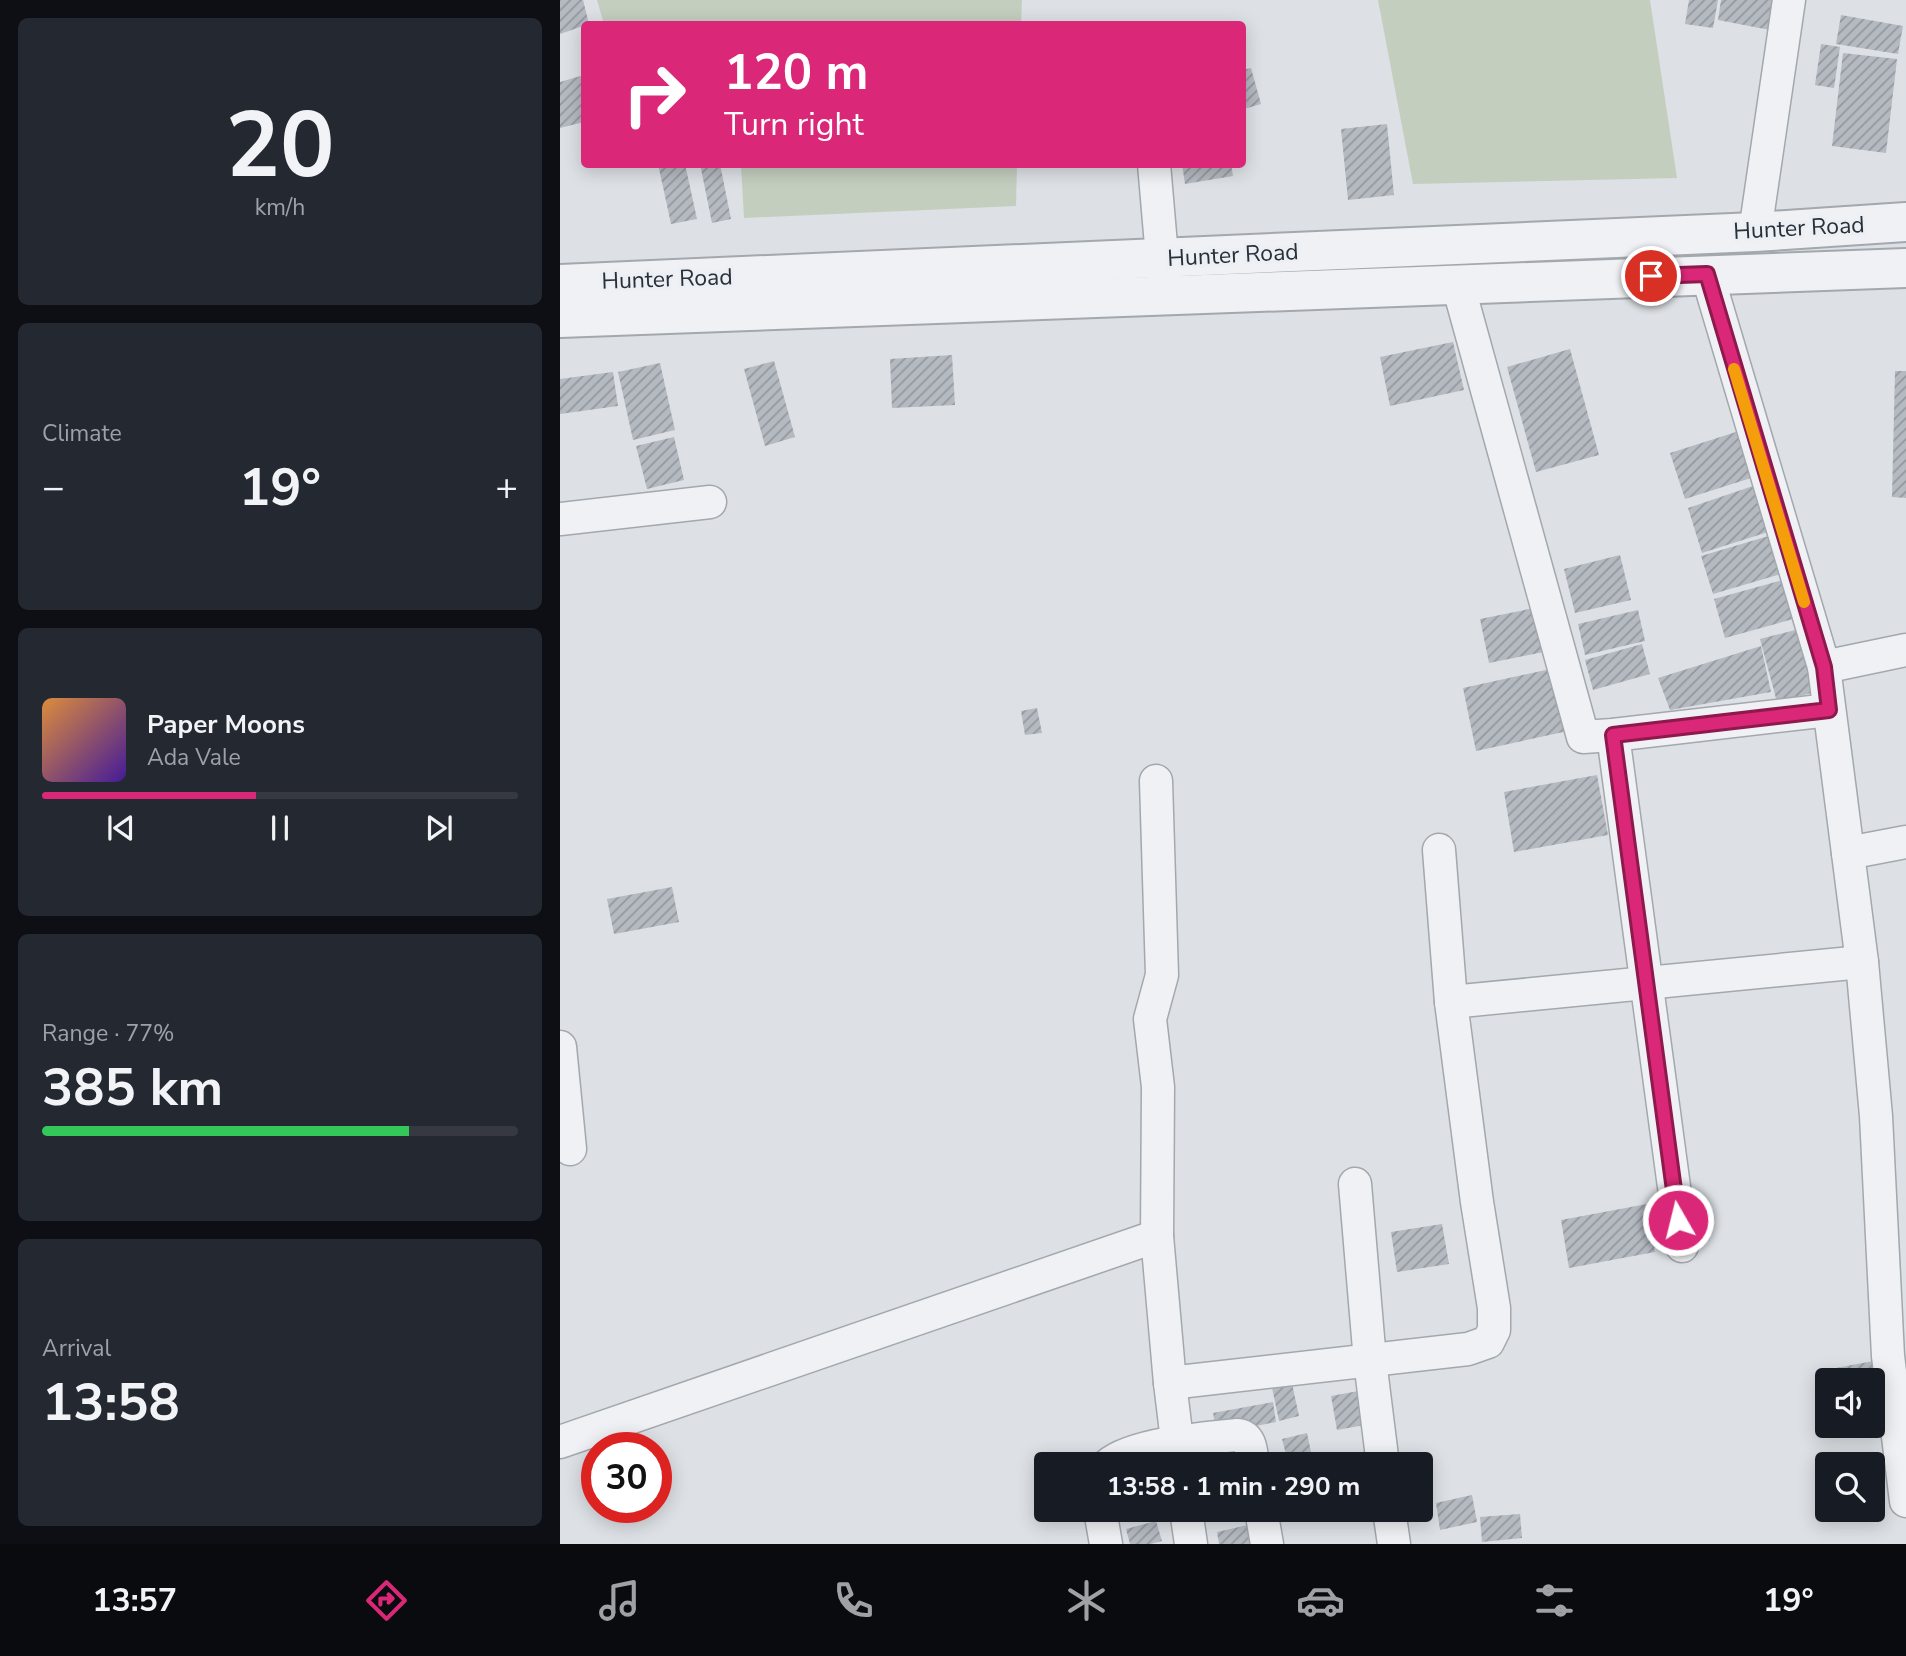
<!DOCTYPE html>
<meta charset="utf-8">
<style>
:root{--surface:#171b24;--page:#242831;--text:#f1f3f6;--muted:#9ea1a6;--line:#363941;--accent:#db2777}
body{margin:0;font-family:"Nunito Sans",sans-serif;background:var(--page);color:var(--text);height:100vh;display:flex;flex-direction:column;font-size:26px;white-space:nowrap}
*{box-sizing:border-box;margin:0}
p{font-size:23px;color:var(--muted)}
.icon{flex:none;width:38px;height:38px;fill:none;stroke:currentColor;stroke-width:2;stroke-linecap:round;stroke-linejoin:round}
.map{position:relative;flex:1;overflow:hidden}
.panel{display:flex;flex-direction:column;gap:18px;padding:18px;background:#0d0f14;width:560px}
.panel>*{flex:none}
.hud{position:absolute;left:21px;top:21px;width:665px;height:147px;border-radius:7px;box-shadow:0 4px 18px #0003;background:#db2777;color:#fff;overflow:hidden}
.buttons{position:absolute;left:1255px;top:1368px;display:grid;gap:14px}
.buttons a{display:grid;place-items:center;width:70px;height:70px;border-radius:7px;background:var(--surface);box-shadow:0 4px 18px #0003;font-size:35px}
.speed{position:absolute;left:21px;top:1432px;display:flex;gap:14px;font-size:35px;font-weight:700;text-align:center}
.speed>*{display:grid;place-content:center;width:91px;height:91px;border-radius:50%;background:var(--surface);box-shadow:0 4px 18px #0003;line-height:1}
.speed .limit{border:10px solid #d22;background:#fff;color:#111}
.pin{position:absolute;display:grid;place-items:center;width:60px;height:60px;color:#fff;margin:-30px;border:4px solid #fff;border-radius:50%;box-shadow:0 2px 7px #0007}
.me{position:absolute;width:77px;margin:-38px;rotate:352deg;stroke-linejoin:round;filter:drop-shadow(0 0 5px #0008)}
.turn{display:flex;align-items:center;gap:24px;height:147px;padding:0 28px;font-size:32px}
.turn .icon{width:91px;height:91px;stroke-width:2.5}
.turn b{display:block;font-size:49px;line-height:60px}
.big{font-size:52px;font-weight:700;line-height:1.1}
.panel .widget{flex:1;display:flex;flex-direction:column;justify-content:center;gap:10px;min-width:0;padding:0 24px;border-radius:10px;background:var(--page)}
.panel .dial{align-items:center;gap:0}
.dial b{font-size:91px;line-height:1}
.song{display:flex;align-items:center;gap:21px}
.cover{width:84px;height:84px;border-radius:10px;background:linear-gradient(135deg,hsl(30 70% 55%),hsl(260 70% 35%))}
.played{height:7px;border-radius:4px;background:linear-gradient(90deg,var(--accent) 45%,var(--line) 45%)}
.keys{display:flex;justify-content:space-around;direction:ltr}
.heat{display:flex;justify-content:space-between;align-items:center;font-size:38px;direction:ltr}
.charge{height:10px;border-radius:5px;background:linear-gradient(90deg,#34c759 77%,var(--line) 0)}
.trip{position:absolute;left:474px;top:1452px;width:399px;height:70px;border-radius:7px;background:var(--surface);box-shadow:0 4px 18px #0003;font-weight:700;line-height:70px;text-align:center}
.menu{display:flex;height:112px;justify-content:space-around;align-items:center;background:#090b0e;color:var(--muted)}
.menu .icon{width:49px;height:49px}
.menu .on{color:var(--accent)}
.menu b{font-size:32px;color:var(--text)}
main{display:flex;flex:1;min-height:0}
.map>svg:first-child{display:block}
.grass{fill:#c4cebf}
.building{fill:url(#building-hatch)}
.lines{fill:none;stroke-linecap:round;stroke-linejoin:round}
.minor-casing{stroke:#a3a8ae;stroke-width:35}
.tertiary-casing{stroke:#a3a8ae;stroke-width:42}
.minor{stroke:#eff1f4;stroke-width:32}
.tertiary{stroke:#eff1f4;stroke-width:38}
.route-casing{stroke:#8e194d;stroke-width:18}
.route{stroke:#db2777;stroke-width:12}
.slow{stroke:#f59e0b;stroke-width:12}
.labels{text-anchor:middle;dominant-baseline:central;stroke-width:6;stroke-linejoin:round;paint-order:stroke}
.street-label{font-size:23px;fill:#283039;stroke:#eceff3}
</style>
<main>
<section class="panel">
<div class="widget dial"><b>20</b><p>km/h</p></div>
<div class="widget"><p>Climate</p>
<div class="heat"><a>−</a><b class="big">19°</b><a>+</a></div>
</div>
<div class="widget">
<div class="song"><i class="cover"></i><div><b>Paper Moons</b><p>Ada Vale</p></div></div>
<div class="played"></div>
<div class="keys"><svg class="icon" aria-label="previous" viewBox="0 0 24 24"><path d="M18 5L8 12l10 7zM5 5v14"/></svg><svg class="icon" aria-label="pause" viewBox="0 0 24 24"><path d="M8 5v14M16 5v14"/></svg><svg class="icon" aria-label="next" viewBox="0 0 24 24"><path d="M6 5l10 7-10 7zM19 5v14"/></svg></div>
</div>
<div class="widget"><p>Range · 77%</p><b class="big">385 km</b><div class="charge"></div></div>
<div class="widget"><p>Arrival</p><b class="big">13:58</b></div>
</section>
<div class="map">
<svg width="1346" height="1544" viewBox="0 0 1346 1544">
<defs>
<pattern id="building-hatch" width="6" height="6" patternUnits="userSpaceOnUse" patternTransform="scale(1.75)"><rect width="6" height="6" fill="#b5bac1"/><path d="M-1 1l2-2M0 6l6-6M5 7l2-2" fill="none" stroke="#93989e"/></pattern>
</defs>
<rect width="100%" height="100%" fill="#dde1e5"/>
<!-- grass -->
<g class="grass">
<polygon points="37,0 462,0 461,24 44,24"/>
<polygon points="818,0 1090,0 1117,178 853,184"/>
<polygon points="181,165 457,165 456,206 184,218"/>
</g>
<!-- building -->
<g class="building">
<polygon points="0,0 23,0 29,24 0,34"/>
<polygon points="1129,0 1158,0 1153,28 1125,24"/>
<polygon points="1161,0 1218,0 1215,31 1158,20"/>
<polygon points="1281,15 1343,26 1338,54 1276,44"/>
<polygon points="1261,44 1280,47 1274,88 1255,85"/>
<polygon points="1283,53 1337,59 1326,153 1272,146"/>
<polygon points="691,68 701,104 684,109 682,70"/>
<polygon points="24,75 24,122 0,128 0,82"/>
<polygon points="827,124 834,195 788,200 781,129"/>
<polygon points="98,164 125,164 137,219 111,224"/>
<polygon points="140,164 160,164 171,219 152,223"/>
<polygon points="622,164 671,164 673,176 625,184"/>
<polygon points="893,342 904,390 830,406 820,357"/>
<polygon points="1010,349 1039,455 976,472 947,367"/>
<polygon points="392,355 395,405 332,408 330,359"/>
<polygon points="214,361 235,437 205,446 184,369"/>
<polygon points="100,363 115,430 73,440 58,372"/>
<polygon points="1335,371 1346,371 1346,498 1332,497"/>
<polygon points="53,372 58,406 0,414 0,379"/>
<polygon points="1176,432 1191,478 1125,499 1110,453"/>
<polygon points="114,437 124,480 87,489 76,446"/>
<polygon points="1193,486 1208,532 1142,553 1128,508"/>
<polygon points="1212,535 1224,573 1153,594 1141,556"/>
<polygon points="1060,555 1071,600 1015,613 1004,569"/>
<polygon points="1223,580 1233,619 1165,638 1154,599"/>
<polygon points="979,607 988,651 929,663 920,619"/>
<polygon points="1078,610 1085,641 1025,655 1018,624"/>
<polygon points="1239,629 1255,692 1217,702 1200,639"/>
<polygon points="1082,644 1090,674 1033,690 1025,660"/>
<polygon points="1201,646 1211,692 1110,710 1098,678"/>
<polygon points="995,668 1008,731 916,751 903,688"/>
<polygon points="477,708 482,733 465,735 461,711"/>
<polygon points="1037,775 1048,835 954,852 944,792"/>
<polygon points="112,887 119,922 54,934 47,899"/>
<polygon points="1087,1204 1095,1252 1009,1268 1001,1220"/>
<polygon points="882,1224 889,1264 837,1272 831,1232"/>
<polygon points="1319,1360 1325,1402 1312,1404 1312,1381 1267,1381 1266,1406 1260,1371"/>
<polygon points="731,1379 739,1416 719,1421 711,1383"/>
<polygon points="815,1388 821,1422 777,1430 771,1396"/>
<polygon points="713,1402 716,1422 657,1434 653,1413"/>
<polygon points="747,1433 751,1452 727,1458 722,1439"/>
<polygon points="912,1495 917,1522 880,1530 876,1503"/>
<polygon points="960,1514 962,1538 922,1542 920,1517"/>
<polygon points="710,1520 694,1544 659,1544 657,1532"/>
<polygon points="596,1521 602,1541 591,1544 570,1544 566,1529"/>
</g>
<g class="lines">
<!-- minor casing -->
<g class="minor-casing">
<g id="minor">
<polyline points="594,164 604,280"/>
<polyline points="1195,232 1229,0"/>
<polyline points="1147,274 1264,667 1302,962 1316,1116 1328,1356 1346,1501"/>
<polyline points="898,285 1023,737 1053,735 1269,710"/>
<polyline points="0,519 150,502"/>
<polyline points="1264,667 1346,650"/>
<polyline points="1053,735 1122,1246"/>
<polyline points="596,781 602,975 590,1019 598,1087 597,1236 610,1383 620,1465"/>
<polyline points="879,850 891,1002"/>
<polyline points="1288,853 1346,842"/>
<polyline points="0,1047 10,1149"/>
<polyline points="795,1184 810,1361 823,1465"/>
<polyline points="610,1383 908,1349 928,1342 934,1330 934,1308 917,1202 891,1002 1302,962"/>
<polyline points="0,1442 597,1236"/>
<path d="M548,1465C572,1444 645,1438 677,1435C692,1436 691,1453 693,1465"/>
<polyline points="540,1510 546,1544"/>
<polyline points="626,1510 631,1544"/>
<polyline points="701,1510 707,1544"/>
<polyline points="829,1510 834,1544"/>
</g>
</g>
<!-- tertiary casing -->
<g class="tertiary-casing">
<g id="tertiary">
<polyline points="0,284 1195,232 1346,222"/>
<polyline points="0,318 1346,268"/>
</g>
</g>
<!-- minor -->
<use href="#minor" class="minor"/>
<!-- tertiary -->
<use href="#tertiary" class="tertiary"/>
</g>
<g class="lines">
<!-- route casing -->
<g class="route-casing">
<polyline id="route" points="1091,276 1147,274 1264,667 1269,710 1053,735 1118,1220"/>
</g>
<!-- route -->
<use href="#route" class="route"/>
<!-- slow -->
<polyline class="slow" points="1174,369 1244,602"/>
</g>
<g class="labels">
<!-- street labels -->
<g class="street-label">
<text transform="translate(1239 228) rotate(-3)">Hunter Road</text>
<text transform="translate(673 255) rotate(-3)">Hunter Road</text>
<text transform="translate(107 279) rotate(-2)">Hunter Road</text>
</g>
</g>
</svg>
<div class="buttons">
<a><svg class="icon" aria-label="sound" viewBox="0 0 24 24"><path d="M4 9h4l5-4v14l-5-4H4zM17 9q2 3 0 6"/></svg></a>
<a><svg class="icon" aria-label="search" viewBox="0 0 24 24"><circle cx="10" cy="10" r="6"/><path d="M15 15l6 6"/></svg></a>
</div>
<div class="speed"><div class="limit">30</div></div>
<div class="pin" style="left:1091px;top:276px;background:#d93025"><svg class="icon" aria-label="arrive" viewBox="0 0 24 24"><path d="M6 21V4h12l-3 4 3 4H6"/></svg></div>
<svg class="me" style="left:1118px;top:1220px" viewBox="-20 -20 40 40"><circle r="17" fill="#db2777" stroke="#fff" stroke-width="3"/><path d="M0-11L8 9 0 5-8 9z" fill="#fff"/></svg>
<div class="trip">13:58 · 1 min · 290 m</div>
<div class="hud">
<div class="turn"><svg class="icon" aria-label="right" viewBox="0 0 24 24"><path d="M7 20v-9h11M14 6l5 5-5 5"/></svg><div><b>120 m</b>Turn right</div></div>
</div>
</div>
</main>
<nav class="menu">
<b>13:57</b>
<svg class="icon on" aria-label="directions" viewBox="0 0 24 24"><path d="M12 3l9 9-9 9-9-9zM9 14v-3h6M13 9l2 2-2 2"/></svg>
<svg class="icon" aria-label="music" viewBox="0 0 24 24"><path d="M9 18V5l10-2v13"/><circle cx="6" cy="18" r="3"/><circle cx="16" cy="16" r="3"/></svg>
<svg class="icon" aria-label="phone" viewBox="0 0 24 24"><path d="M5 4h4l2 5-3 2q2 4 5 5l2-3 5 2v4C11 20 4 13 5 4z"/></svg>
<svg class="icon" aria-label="climate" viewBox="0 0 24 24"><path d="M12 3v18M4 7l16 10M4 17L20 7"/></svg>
<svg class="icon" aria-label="car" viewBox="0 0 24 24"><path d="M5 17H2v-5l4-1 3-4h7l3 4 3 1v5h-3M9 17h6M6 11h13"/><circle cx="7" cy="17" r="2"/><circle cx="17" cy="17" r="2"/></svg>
<svg class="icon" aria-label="filters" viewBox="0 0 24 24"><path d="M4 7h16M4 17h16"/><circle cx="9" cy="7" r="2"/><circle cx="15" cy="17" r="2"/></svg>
<b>19°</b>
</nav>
